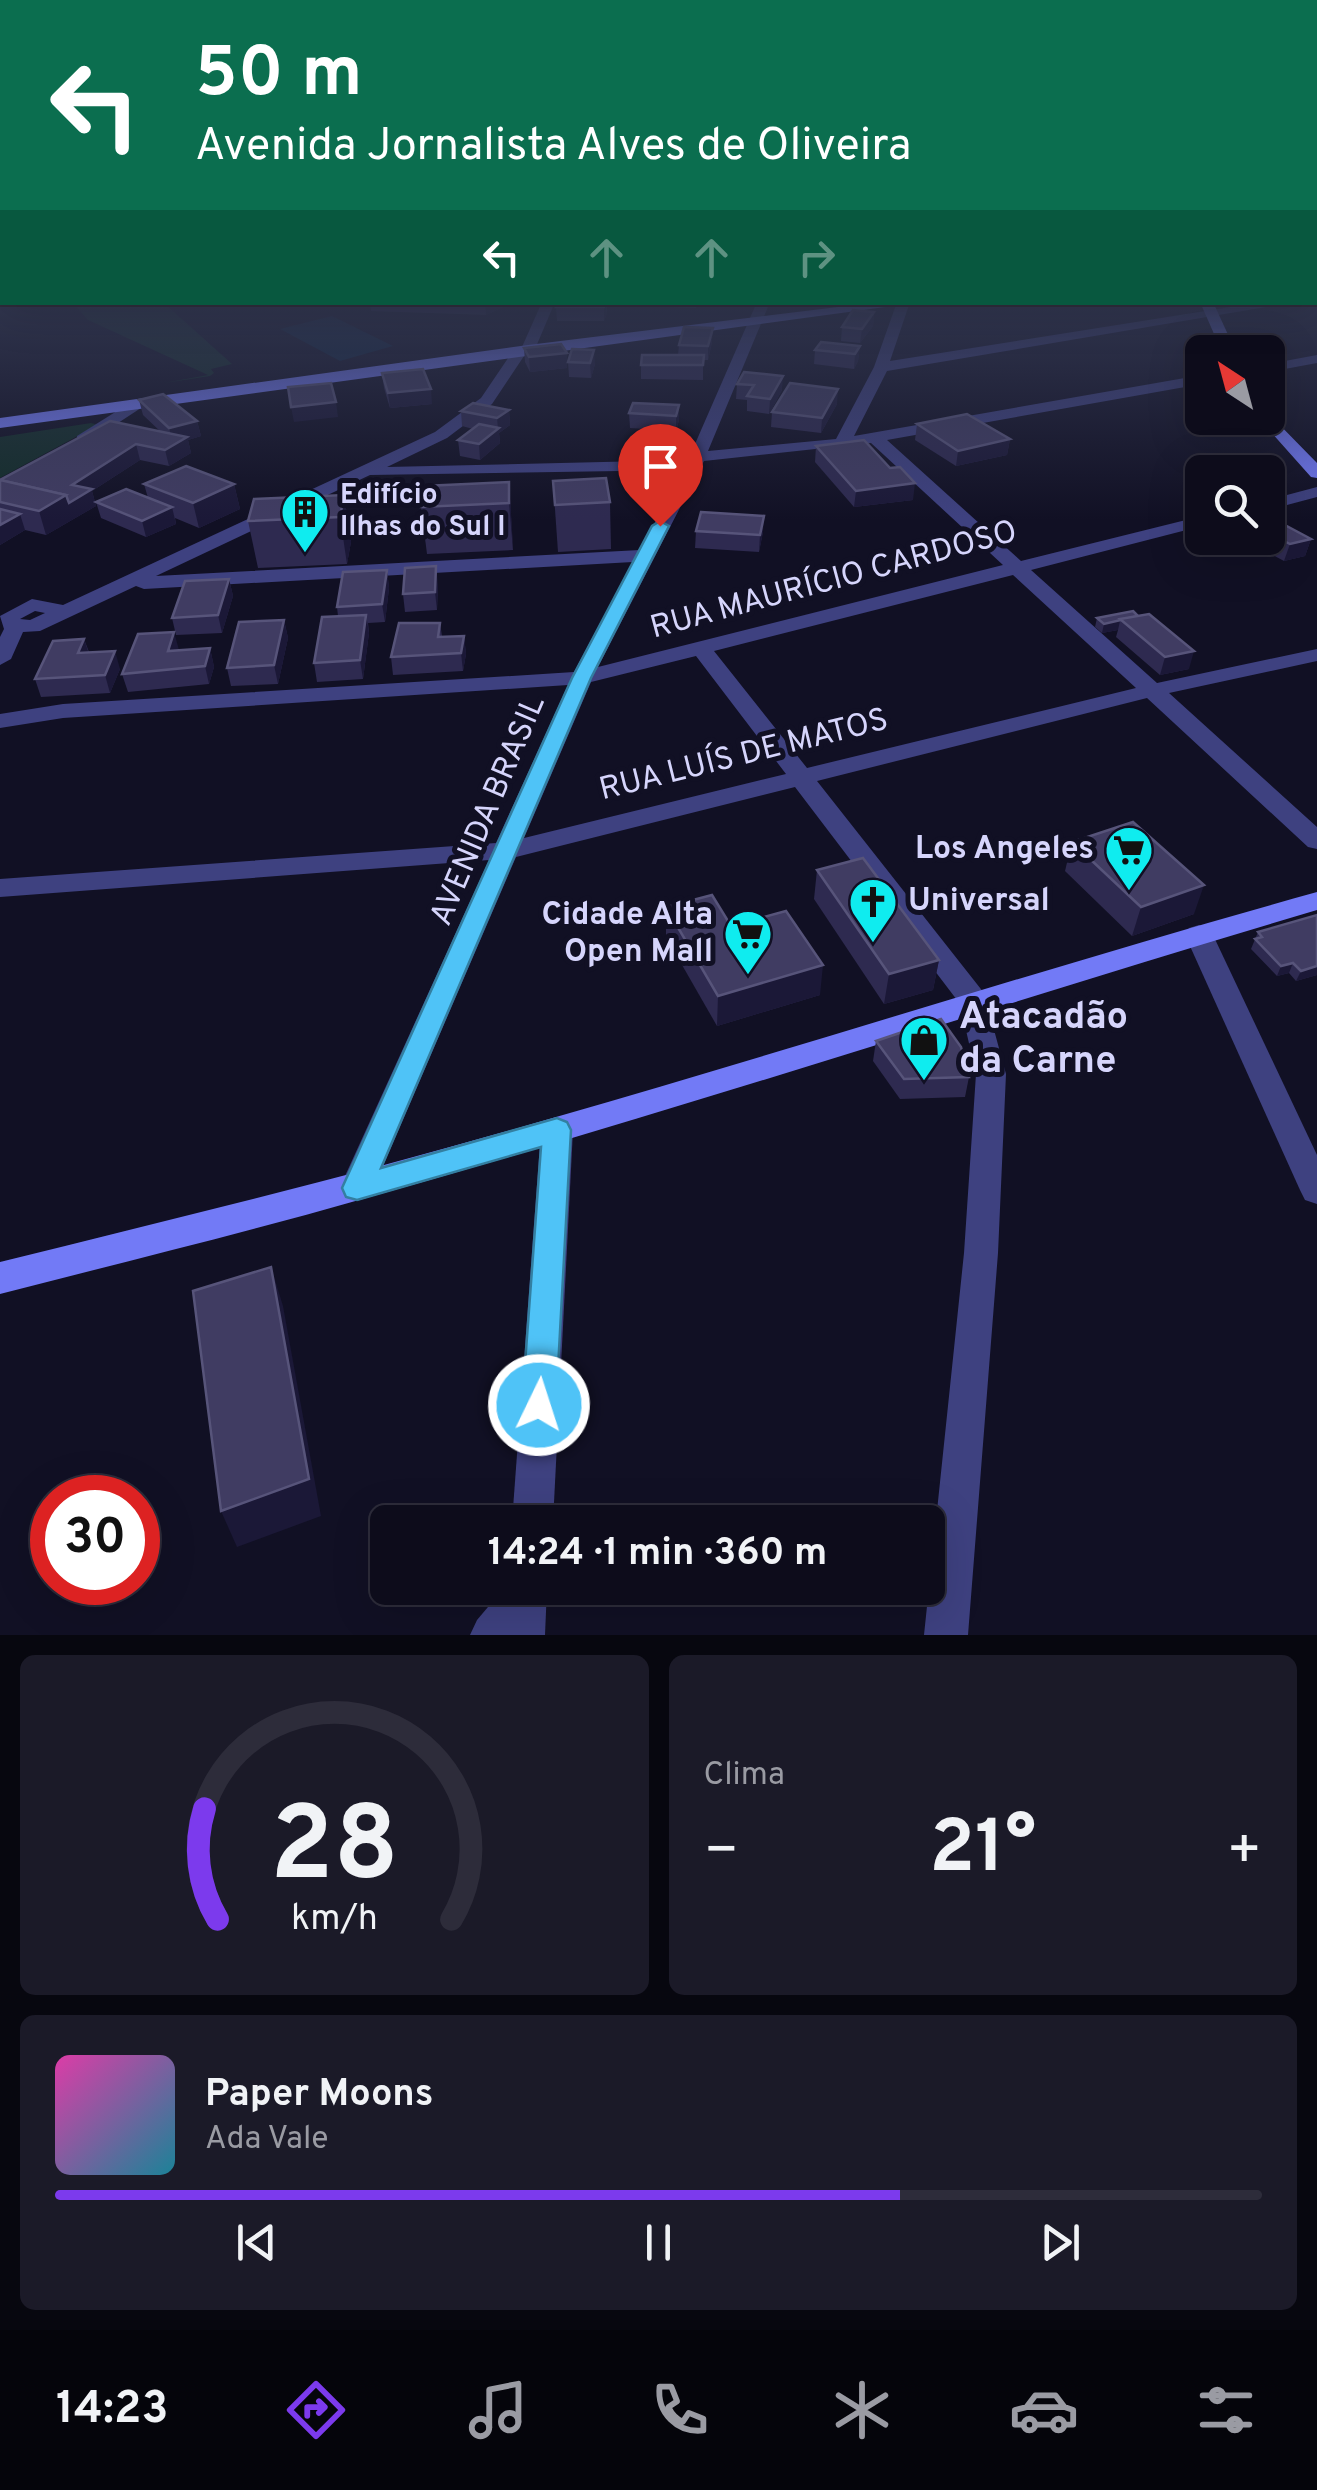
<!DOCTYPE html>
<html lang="pt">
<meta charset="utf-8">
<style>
:root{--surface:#0d0c1b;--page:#1b1a28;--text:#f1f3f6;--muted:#9a9ba3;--line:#2d2c3a;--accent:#7c3aed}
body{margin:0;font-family:Overpass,sans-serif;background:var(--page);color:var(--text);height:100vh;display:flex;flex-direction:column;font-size:38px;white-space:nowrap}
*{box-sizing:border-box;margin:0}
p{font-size:32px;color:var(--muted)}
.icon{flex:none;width:55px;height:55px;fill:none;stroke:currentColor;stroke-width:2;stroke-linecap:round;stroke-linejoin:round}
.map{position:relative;height:1635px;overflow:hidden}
.sheet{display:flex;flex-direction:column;gap:20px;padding:20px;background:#07070f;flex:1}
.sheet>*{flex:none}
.top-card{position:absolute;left:0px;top:0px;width:1318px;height:305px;box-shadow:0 10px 40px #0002,0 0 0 2px var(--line);background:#0b6e4f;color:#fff;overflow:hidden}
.needle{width:65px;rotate:324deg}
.tools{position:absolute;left:1185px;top:335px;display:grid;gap:20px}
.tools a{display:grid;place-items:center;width:100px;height:100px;border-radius:15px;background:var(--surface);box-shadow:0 10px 40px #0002,0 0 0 2px var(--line);font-size:50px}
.speed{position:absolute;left:30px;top:1475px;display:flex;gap:20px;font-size:50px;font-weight:700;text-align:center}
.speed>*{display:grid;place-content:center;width:130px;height:130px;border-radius:50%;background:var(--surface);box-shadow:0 10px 40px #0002,0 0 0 2px var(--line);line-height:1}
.speed .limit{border:15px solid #d22;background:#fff;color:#111}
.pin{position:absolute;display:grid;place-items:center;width:85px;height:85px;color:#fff;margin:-102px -42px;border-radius:50% 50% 50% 0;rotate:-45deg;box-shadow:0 0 10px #0007}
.pin .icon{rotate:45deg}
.me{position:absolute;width:110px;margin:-55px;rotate:4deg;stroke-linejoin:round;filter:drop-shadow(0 0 8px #0008)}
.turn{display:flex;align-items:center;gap:35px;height:210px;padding:0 30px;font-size:45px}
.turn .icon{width:130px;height:130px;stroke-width:2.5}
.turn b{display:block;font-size:70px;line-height:85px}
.lanes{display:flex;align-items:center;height:95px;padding:0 30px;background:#0003;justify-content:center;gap:50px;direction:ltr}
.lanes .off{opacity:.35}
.big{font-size:75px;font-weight:700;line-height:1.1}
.sheet .tile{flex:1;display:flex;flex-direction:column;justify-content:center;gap:15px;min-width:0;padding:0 35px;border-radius:15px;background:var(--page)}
.sheet .dial{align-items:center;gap:0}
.dial svg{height:260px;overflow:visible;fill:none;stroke:var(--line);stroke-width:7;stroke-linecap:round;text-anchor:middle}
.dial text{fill:var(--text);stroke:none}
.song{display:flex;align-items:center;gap:30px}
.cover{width:120px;height:120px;border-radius:15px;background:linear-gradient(135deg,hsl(320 70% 55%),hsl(190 70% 35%))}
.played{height:10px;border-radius:5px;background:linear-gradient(90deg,var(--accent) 70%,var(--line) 70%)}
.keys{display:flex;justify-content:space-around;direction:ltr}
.heat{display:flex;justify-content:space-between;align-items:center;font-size:55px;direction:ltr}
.sheet .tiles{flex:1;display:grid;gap:20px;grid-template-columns:1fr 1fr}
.tile:last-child{grid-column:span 2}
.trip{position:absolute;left:370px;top:1505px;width:575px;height:100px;border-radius:15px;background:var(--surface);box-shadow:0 10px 40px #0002,0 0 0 2px var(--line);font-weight:700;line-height:100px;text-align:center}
.tab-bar{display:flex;height:160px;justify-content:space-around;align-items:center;background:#05050b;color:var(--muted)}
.tab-bar .icon{width:70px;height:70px}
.tab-bar .on{color:var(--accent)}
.tab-bar b{font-size:45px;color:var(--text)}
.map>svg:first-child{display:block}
.green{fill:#132d2a}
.water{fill:#0d243f}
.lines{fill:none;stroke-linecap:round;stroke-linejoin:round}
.street{fill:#3e4180;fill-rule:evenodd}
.secondary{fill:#727af6;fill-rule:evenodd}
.wall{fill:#2e2a50}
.shaded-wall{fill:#1b1837}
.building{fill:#403c62;stroke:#57547a;stroke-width:2.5}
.route{fill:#4fc3f7;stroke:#337fa1;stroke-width:2.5}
.labels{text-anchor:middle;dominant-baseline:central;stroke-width:10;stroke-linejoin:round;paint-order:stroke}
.far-poi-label{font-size:28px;font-weight:bold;fill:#d6d5fc;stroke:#111024;text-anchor:start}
.street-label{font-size:32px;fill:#d6d5fc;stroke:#111024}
.poi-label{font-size:32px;font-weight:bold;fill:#d6d5fc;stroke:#111024;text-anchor:end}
.near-poi-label{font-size:38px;font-weight:bold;fill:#d6d5fc;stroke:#111024;text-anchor:start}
</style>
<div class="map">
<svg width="1317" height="1635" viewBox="0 0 1317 1635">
<rect width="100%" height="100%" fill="#111024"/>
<!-- green -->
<g class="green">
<polygon points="58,303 164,303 232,364 211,369 214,373 210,376 164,383 208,375 88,320 75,305"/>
<polygon points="91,423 98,425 0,478 0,437"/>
</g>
<!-- water -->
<polygon class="water" points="332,316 393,346 340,361 280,329"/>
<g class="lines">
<!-- street -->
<g class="street">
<polygon points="1317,294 1317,302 1313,302"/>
<path d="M542,302H555L535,349L526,353L492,404L447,438L387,467L688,460L757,302H770L708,451L836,439L874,367L897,302H910L890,361L1262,302H1296L887,371L854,436L1202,375V384L887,440L1021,561L1202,516V526L1031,570L1157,683L1317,649V661L1169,693L1317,827V849L1308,847L1147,698L817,781L984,993L1006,1074L998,1253L968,1635H924L964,1253L976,1074L960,1004L795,787L516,857L374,1187L369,1197L357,1201L345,1197L340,1187L489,860L0,897V879L496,843L568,685L63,718L0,728V714L63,704L574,672L633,562L144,589L136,586L40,631L23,632L11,659L0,665V637L4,629L0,616L32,599L63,605L435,432L481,398L515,348L522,347ZM871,443L1003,565L598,667L704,461ZM683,470L640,550L156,576L370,475ZM1013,575L1136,688L807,768L714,651ZM35,611L45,613L30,620L20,619ZM696,656L786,774L524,838L591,682Z"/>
<polygon points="1317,355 1317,363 1268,372 1268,364"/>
<polygon points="133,401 147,404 89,442 77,442 77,436"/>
<polygon points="1317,487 1317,497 1268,510 1268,500"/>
<polygon points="1199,925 1209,928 1213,935 1317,1155 1317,1204 1305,1200 1300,1190 1185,935 1189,928"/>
<polygon points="557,1117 568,1121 573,1130 553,1522 512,1522 541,1130 546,1121"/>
<polygon points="504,1588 547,1588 545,1635 470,1635 477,1620"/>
</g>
<!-- secondary -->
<g class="secondary">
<polygon points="879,302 922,302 0,428 0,418 528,345"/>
<polygon points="1200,302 1213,302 1236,352 1222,352"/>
<polygon points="1268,413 1317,463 1317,478 1311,477 1261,421 1259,418 1268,418"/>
<path d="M1317,892V910C997,1005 680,1110 359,1200C240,1234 120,1263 0,1294V1262C186,1216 372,1171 556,1117C810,1044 1062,963 1317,892Z"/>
</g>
</g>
<!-- wall -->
<g class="wall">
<polygon points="370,302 508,302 505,306 486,315 371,311"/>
<polygon points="607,302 607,313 604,321 557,321 556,307"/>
<polygon points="647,302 698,302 696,308 647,306"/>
<polygon points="874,312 873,326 860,343 841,341 842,327"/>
<polygon points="712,342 708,360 703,360 703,380 641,379 641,365 678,355 679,345"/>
<polygon points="860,346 858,361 854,369 814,364 815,350"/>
<polygon points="524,348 567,353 567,368 530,372 525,362"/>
<polygon points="572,349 595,364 591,378 569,377 568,362"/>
<polygon points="744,372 782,390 769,414 747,411 747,400 736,399 737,384"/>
<polygon points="382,373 432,404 390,408 384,388"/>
<polygon points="139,400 197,421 201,436 188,440 191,453 169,466 140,460 92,491 96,506 46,535 25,530 0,545 0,480 161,432 143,415"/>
<polygon points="837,404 821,433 771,427 772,412"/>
<polygon points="679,405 679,420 676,431 630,428 629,413"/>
<polygon points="509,410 510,425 499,433 500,443 480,460 460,456 458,440 473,429 462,426 461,411"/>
<polygon points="917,424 1010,439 1007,455 956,466 915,440"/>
<polygon points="816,446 890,468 913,500 854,507 815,462"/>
<polygon points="553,481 610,502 611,549 558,552"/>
<polygon points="509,482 513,550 427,554 421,507"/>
<polygon points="144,484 234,484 240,509 199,528 175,518 176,524 146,537 101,518 96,502 148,498"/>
<polygon points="344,495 351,542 347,564 258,568 248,521"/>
<polygon points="1268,516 1311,539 1305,556 1284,561 1243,539 1244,538 1268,538"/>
<polygon points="696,531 763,532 759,552 695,548"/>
<polygon points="387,570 389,588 385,622 368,623 369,633 363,679 317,682 314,663 338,616 337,607"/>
<polygon points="229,579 233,596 222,633 176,635 172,618"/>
<polygon points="438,584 437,610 405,612 403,594"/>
<polygon points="1133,611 1189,669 1160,675 1116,637 1118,630 1102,633 1095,627 1097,618"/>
<polygon points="284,620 288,638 278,684 231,686 227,668"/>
<polygon points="440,623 442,636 464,636 466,654 463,671 393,675 391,657"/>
<polygon points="84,639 89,652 120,669 110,693 41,697 35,679"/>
<polygon points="210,648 214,667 209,684 128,692 122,674"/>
<polygon points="1072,842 1194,914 1132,936 1065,871"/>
<polygon points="817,870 939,960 933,990 884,1004 814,899"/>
<polygon points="666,907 820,995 717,1026 666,937"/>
<polygon points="1317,915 1317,975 1296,981 1289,973 1277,976 1251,949 1258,932"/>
<polygon points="876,1041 969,1077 965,1097 900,1099 873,1061"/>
</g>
<!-- shaded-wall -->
<g class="shaded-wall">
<polygon points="485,302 508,302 505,306 486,315"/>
<polygon points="605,302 607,313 604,321 604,307"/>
<polygon points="874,312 873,326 860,343 862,329"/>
<polygon points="713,328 712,342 708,360 708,346"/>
<polygon points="860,346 858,361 854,369 855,354"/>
<polygon points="594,350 595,364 591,378 590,363"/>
<polygon points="567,353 567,368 530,372 529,357"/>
<polygon points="783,376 782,390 769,414 770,399"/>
<polygon points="431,389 432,404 390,408 388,393"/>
<polygon points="838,389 837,404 821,433 822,418"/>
<polygon points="336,402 338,417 294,422 291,407"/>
<polygon points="679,405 679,420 676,431 676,416"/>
<polygon points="509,410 510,425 499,433 500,443 480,460 479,444 498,429 497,418"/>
<polygon points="197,421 201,436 188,440 191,453 169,466 165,450 173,443 169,428"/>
<polygon points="1010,439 1007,455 956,466 958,451"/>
<polygon points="136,444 140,460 92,491 96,506 46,535 39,511 66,495 72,485"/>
<polygon points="509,482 512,529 513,550 509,503"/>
<polygon points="915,483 913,500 854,507 856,491"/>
<polygon points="234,484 240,509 199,528 193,503"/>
<polygon points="344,495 351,542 347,564 340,517"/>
<polygon points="172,507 176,524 146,537 142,521"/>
<polygon points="20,514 25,530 0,545 0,525"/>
<polygon points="764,516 763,532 759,552 760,535"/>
<polygon points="1311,539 1305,556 1284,561 1290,544"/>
<polygon points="436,566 438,584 437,610 435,592"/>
<polygon points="387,570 389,588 385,622 382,604"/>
<polygon points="229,579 233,596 222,633 218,615"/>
<polygon points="366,615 369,633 363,679 360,660"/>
<polygon points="284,620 288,638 278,684 274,665"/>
<polygon points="1120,621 1118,630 1102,633 1104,624"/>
<polygon points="174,632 179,650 168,651"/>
<polygon points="464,636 466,654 463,671 461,653"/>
<polygon points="84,639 90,657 78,653"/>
<polygon points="210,648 214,667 209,684 205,666"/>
<polygon points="115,651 120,669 110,693 105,675"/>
<polygon points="1194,651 1189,669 1160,675 1165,657"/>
<polygon points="1204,885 1194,914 1132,936 1141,907"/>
<polygon points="939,960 933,990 884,1004 889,974"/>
<polygon points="1293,963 1289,973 1277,976 1281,966"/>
<polygon points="823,965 820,995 717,1026 718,996"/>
<polygon points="1317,966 1317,975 1296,981 1301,971"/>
<polygon points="271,1267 283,1306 321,1516 237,1547 221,1511"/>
</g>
<!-- building -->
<g class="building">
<polygon points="558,302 605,302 604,307 556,307"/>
<polygon points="853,310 874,312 862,329 842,327"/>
<polygon points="684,327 713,328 708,346 679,345"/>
<polygon points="821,342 860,346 855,354 815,350"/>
<polygon points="561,344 567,353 529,357 524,348"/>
<polygon points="572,349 594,350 590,363 568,362"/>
<polygon points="642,355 704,355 703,365 641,365"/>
<polygon points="423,369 431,389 388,393 382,373"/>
<polygon points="744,372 783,376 770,399 747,396 754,385 737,384"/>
<polygon points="331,383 336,402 291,407 288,387"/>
<polygon points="790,383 838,389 822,418 772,412"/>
<polygon points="163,394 197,421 169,428 139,400"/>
<polygon points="473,403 509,410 497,418 461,411"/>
<polygon points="633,403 679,405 676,416 629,413"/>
<polygon points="967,414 1010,439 958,451 917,424"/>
<polygon points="110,421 187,437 165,450 136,444 72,485 92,489 69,503 66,495 0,480"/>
<polygon points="479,424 499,428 479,444 458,440"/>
<polygon points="864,440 890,468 900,467 915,483 856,491 816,446"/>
<polygon points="186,466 234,484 193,503 144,484"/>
<polygon points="606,478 610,502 555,505 553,481"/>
<polygon points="0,480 66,495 39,511 0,502"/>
<polygon points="509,482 509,503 421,507 424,486"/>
<polygon points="126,489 172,507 142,521 96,502"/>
<polygon points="344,495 340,517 248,521 254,499"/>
<polygon points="0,509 20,514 0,525"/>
<polygon points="701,512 764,516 760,535 696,531"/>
<polygon points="1268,516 1311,539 1290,544 1268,533"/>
<polygon points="436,566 435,592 403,594 405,568"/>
<polygon points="387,570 382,604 337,607 343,572"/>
<polygon points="229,579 218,615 172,618 185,581"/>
<polygon points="1133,611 1138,616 1104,624 1097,618"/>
<polygon points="1149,614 1194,651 1165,657 1120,619"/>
<polygon points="366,615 360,660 314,663 322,617"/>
<polygon points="284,620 274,665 227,668 239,622"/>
<polygon points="399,623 440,623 438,637 464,636 461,653 391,657"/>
<polygon points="174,632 168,651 210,648 205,666 122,674 138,634"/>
<polygon points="84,639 78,653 115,651 105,675 35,679 53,641"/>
<polygon points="1133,822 1204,885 1141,907 1072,842"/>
<polygon points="863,858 939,960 889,974 817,870"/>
<polygon points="712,895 731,926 786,911 823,965 718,996 666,907"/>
<polygon points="1317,915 1317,966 1301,971 1293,963 1281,966 1255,939 1262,937 1258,932"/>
<polygon points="941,1019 961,1047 969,1077 904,1079 876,1041"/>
<polygon points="271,1267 309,1479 221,1511 193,1291"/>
</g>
<!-- sky -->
<linearGradient id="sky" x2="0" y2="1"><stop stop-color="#090914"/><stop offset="0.56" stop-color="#323750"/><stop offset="1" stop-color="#323750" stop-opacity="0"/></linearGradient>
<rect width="1317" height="520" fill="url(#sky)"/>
<!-- route -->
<polygon class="route" points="660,521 669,526 591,678 381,1168 557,1118 567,1122 571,1130 556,1405 551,1417 539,1422 527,1417 522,1405 541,1147 357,1200 346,1197 342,1188 572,678 652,526"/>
<!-- icons -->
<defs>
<g id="building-pin" transform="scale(2.5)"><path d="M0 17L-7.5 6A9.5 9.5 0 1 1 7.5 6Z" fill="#0fecef" stroke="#111024"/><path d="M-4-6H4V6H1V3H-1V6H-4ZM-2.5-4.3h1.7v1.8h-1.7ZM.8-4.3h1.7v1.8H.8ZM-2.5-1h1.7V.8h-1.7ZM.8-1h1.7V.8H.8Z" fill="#111"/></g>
<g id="supermarket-pin" transform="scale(2.5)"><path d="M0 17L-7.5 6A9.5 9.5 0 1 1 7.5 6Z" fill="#0fecef" stroke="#111024"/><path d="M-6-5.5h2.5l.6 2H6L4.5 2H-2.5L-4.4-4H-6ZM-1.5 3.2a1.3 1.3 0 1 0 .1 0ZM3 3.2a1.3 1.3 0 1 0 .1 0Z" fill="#111"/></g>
<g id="church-pin" transform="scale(2.5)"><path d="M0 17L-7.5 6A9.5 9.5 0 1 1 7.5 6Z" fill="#0fecef" stroke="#111024"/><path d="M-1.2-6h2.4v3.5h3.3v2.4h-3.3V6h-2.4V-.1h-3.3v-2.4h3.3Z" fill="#111"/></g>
<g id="shop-pin" transform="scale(2.5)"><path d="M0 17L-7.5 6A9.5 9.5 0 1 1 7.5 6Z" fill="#0fecef" stroke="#111024"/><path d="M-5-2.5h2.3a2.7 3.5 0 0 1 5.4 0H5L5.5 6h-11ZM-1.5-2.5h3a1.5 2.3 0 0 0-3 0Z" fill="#111"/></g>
</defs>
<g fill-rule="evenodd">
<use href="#building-pin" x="305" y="512"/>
<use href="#supermarket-pin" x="1129" y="850"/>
<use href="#church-pin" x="873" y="902"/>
<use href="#supermarket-pin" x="748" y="934"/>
<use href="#shop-pin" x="924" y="1040"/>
</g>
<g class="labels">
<!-- far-poi labels -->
<g class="far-poi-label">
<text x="340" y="496">Edifício<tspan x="340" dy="32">Ilhas do Sul I</tspan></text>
</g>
<!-- street labels -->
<g class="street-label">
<text transform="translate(834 581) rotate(-15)">RUA MAURÍCIO CARDOSO</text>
<text transform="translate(744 756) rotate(-14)">RUA LUÍS DE MATOS</text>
<text transform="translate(489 811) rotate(-67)">AVENIDA BRASIL</text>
</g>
<!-- poi labels -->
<g class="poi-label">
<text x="1094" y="850">Los Angeles</text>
<text x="908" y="902" text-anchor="start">Universal</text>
<text x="713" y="916">Cidade Alta<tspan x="713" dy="37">Open Mall</tspan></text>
</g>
<!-- near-poi labels -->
<g class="near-poi-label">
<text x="959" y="1018">Atacadão<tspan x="959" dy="44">da Carne</tspan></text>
</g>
</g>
</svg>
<div class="tools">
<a><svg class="needle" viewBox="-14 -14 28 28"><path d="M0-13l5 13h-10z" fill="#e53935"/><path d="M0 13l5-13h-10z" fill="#9a9ba3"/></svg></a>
<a><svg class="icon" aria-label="search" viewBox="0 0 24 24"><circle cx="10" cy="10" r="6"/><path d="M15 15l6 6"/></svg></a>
</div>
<div class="speed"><div class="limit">30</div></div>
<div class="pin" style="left:660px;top:526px;background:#d93025"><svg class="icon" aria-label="arrive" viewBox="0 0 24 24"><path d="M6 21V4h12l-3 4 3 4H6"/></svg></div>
<svg class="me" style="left:539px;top:1405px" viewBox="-20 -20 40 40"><circle r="17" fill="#4fc3f7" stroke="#fff" stroke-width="3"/><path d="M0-11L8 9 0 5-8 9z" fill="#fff"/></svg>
<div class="trip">14:24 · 1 min · 360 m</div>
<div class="top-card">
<div class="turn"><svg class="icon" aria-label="left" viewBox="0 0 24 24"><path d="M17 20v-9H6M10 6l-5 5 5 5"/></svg><div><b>50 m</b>Avenida Jornalista Alves de Oliveira</div></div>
<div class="lanes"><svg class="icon" aria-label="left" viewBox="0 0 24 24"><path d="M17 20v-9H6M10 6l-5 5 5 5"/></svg><svg class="icon off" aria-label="ahead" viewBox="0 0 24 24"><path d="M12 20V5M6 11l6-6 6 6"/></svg><svg class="icon off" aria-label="ahead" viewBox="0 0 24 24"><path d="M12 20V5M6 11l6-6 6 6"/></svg><svg class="icon off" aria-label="right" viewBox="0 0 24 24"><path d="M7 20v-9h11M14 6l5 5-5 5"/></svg></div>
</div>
</div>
<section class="sheet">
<div class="tiles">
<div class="tile dial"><svg viewBox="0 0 100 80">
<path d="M14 69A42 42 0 1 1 86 69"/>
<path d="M14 69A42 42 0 0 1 10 35" stroke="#7c3aed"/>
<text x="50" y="56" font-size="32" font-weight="700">28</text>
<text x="50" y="72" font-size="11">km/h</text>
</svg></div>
<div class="tile"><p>Clima</p>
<div class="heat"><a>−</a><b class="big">21°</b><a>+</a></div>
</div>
<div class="tile">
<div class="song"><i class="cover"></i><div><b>Paper Moons</b><p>Ada Vale</p></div></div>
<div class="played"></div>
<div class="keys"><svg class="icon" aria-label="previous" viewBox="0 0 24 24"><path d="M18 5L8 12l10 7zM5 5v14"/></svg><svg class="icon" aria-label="pause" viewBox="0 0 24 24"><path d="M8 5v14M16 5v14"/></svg><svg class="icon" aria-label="next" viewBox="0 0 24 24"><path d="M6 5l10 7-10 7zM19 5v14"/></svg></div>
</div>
</div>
</section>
<nav class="tab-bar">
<b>14:23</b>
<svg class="icon on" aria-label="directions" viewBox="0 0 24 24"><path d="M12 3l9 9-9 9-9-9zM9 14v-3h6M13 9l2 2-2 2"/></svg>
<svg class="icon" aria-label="music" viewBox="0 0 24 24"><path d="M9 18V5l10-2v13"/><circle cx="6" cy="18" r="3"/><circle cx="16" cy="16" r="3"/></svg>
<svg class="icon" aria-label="phone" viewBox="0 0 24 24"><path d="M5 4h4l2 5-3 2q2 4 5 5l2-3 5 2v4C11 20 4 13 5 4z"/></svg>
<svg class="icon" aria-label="climate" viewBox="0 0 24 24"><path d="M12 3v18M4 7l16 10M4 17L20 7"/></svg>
<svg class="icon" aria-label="car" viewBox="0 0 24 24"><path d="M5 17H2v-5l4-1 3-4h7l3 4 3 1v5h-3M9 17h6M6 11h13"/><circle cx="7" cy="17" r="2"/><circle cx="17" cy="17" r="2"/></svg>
<svg class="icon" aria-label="filters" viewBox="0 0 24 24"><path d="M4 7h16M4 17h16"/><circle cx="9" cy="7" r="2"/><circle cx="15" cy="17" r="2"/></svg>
</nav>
